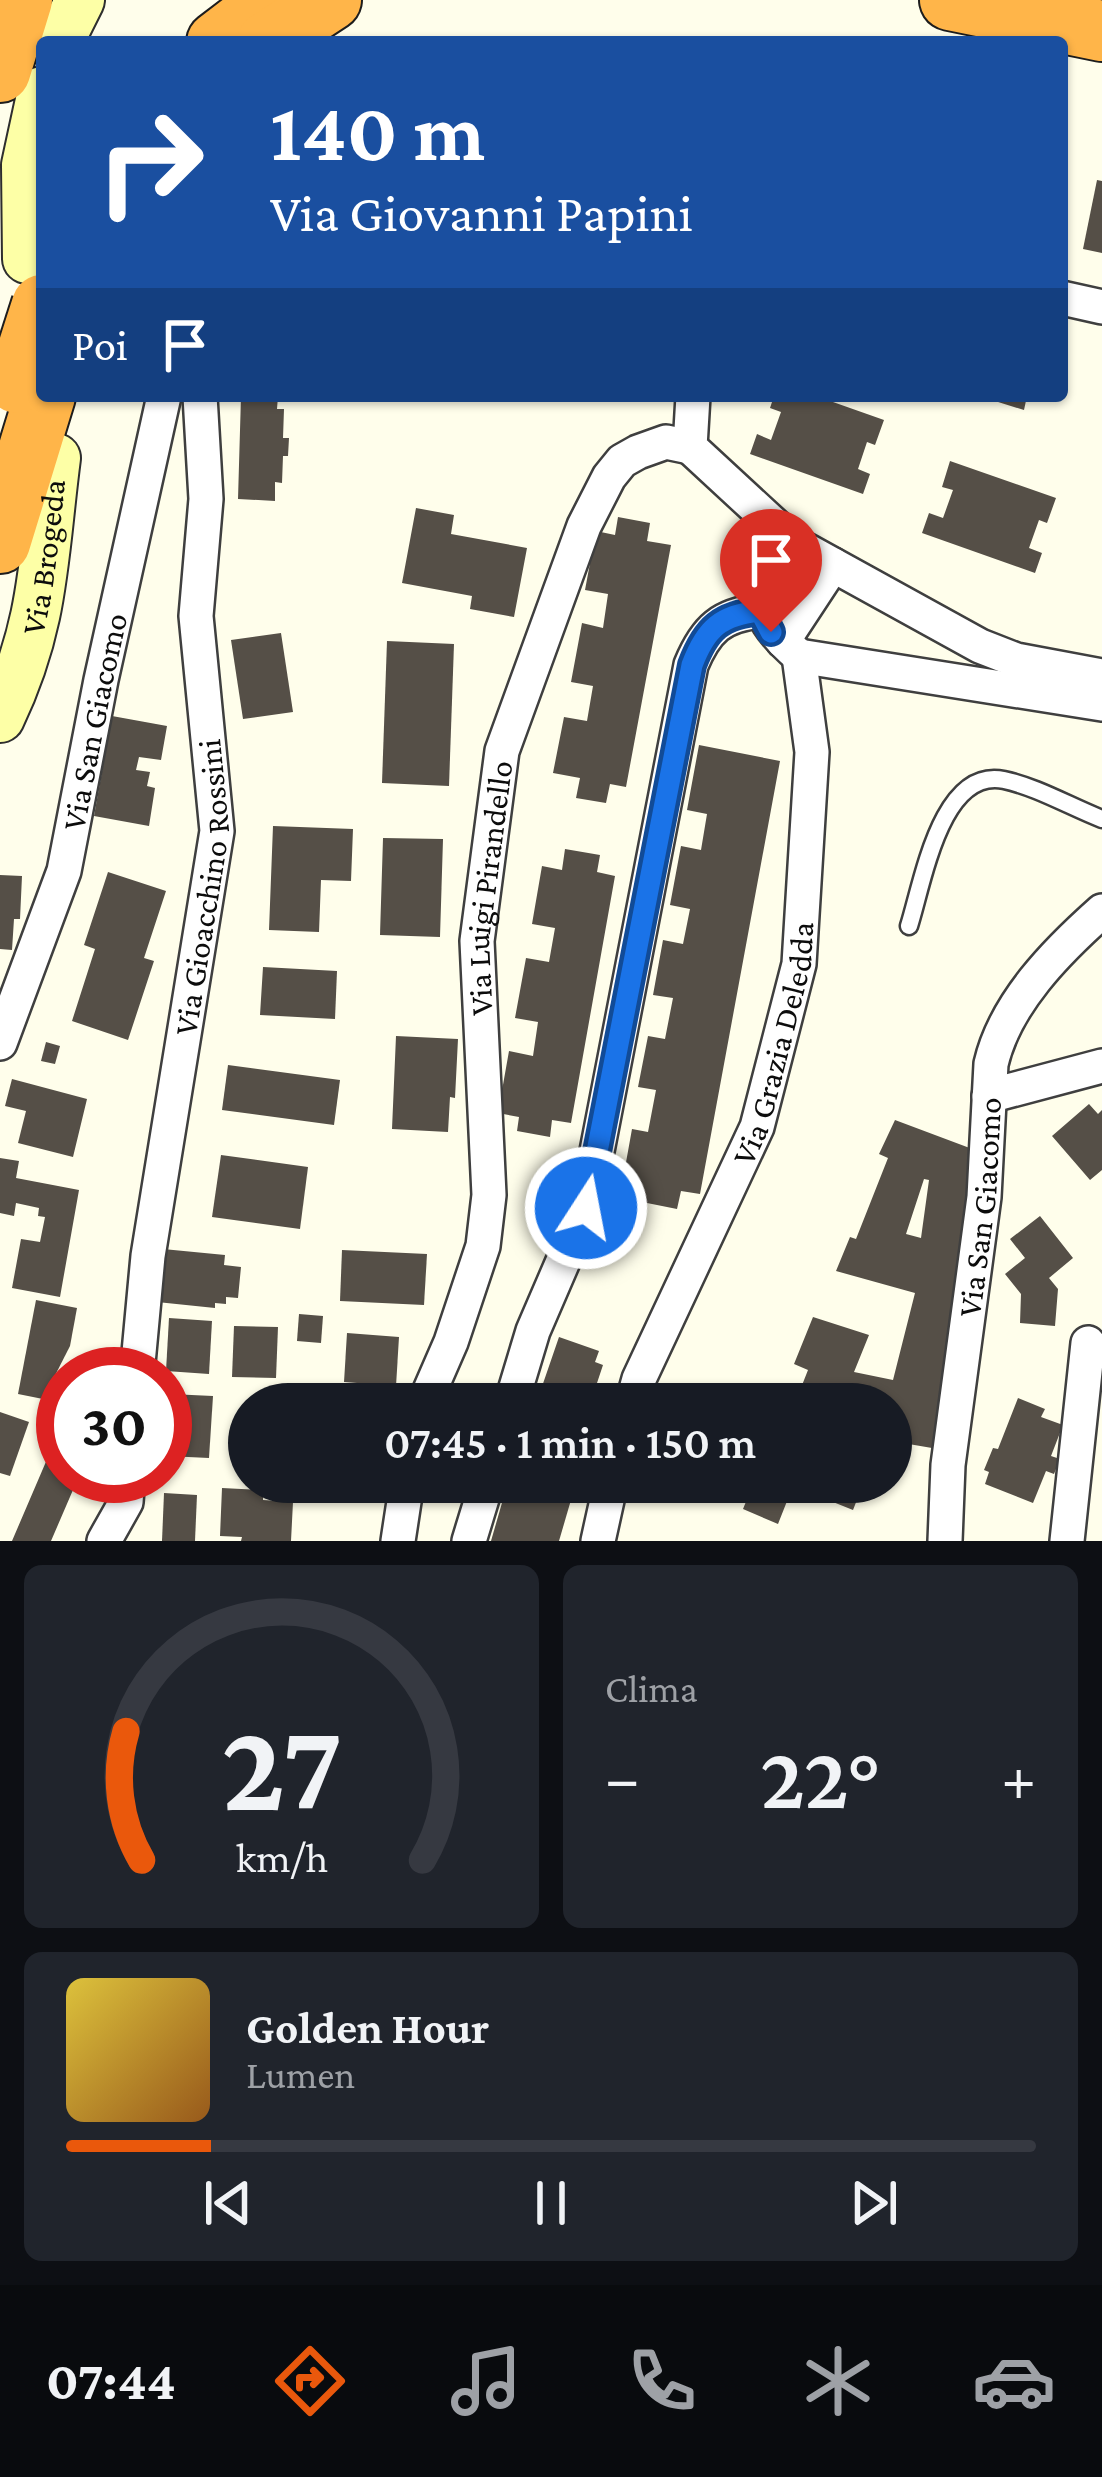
<!DOCTYPE html>
<html lang="it">
<meta charset="utf-8">
<style>
:root{--surface:#171b24;--page:#20242c;--text:#f1f3f6;--muted:#9ea1a6;--line:#363941;--accent:#ea580c}
body{margin:0;font-family:"Crimson Pro",serif;background:var(--page);color:var(--text);height:100vh;display:flex;flex-direction:column;font-size:45px;white-space:nowrap}
*{box-sizing:border-box;margin:0}
p{font-size:39px;color:var(--muted)}
.icon{flex:none;width:66px;height:66px;fill:none;stroke:currentColor;stroke-width:2;stroke-linecap:round;stroke-linejoin:round}
.map{position:relative;height:1541px;overflow:hidden}
.details{display:flex;flex-direction:column;gap:24px;padding:24px;background:#0d0f14;flex:1}
.details>*{flex:none}
.guide{position:absolute;left:36px;top:36px;width:1032px;height:366px;border-radius:12px;box-shadow:0 3px 9px #0004;background:#1a4fa0;color:#fff;overflow:hidden}
.speed{position:absolute;left:36px;top:1347px;display:flex;gap:24px;font-size:60px;font-weight:700;text-align:center}
.speed>*{display:grid;place-content:center;width:156px;height:156px;border-radius:50%;background:var(--surface);box-shadow:0 3px 9px #0004;line-height:1}
.speed .limit{border:18px solid #d22;background:#fff;color:#111}
.pin{position:absolute;display:grid;place-items:center;width:102px;height:102px;color:#fff;margin:-123px -51px;border-radius:50% 50% 50% 0;rotate:-45deg;box-shadow:0 0 12px #0007}
.pin .icon{rotate:45deg}
.me{position:absolute;width:132px;margin:-66px;rotate:11deg;stroke-linejoin:round;filter:drop-shadow(0 0 9px #0008)}
.turn{display:flex;align-items:center;gap:42px;height:252px;padding:0 36px;font-size:54px}
.turn .icon{width:156px;height:156px;stroke-width:2.5}
.turn b{display:block;font-size:84px;line-height:102px}
.then{display:flex;align-items:center;height:114px;padding:0 36px;background:#0003;gap:24px;font-size:45px}
.big{font-size:90px;font-weight:600;line-height:1.1}
.details .card{flex:1;display:flex;flex-direction:column;justify-content:center;gap:18px;min-width:0;padding:0 42px;border-radius:18px;background:var(--page)}
.details .dial{align-items:center;gap:0}
.dial svg{height:312px;overflow:visible;fill:none;stroke:var(--line);stroke-width:7;stroke-linecap:round;text-anchor:middle}
.dial text{fill:var(--text);stroke:none}
.song{display:flex;align-items:center;gap:36px}
.cover{width:144px;height:144px;border-radius:18px;background:linear-gradient(135deg,hsl(50 70% 55%),hsl(30 70% 35%))}
.played{height:12px;border-radius:6px;background:linear-gradient(90deg,var(--accent) 15%,var(--line) 15%)}
.keys{display:flex;justify-content:space-around;direction:ltr}
.heat{display:flex;justify-content:space-between;align-items:center;font-size:66px;direction:ltr}
.details .tiles{flex:1;display:grid;gap:24px;grid-template-columns:1fr 1fr}
.card:last-child{grid-column:span 2}
.trip{position:absolute;left:228px;top:1383px;width:684px;height:120px;border-radius:60px;background:var(--surface);box-shadow:0 3px 9px #0004;font-weight:600;line-height:120px;text-align:center}
.tab-bar{display:flex;height:192px;justify-content:space-around;align-items:center;background:#090b0e;color:var(--muted)}
.tab-bar .icon{width:84px;height:84px}
.tab-bar .selected{color:var(--accent)}
.tab-bar b{font-size:54px;color:var(--text)}
.map>svg:first-child{display:block}
.building{fill:#554f47;fill-rule:evenodd}
.lines{fill:none;stroke-linecap:round;stroke-linejoin:round}
.lane-casing{stroke:#3f3f3f;stroke-width:21}
.street-casing{stroke:#3f3f3f;stroke-width:38}
.secondary-casing{stroke:#2e2e2e;stroke-width:52}
.highway-casing{stroke:#1d1d1d;stroke-width:64}
.lane{stroke:#fff;stroke-width:16}
.street{stroke:#fff;stroke-width:33}
.secondary{stroke:#fdffa6;stroke-width:48}
.highway{stroke:#ffb549;stroke-width:60}
.highway-bridge-casing{stroke:#1d1d1d;stroke-width:64;stroke-linecap:butt}
.highway-bridge{stroke:#ffb549;stroke-width:60}
.route-casing{stroke:#114b97;stroke-width:30}
.route{stroke:#1a73e8;stroke-width:21}
.labels{text-anchor:middle;dominant-baseline:central;stroke-width:12;stroke-linejoin:round;paint-order:stroke}
.street-label{font-size:33px;fill:#0c0c0c;stroke:#fff}
</style>
<div class="map">
<svg width="1102" height="1541" viewBox="0 0 1102 1541">
<rect width="100%" height="100%" fill="#fffeeb"/>
<!-- building -->
<g class="building">
<polygon points="1097,180 1102,181 1102,253 1083,249"/>
<polygon points="241,396 278,396 277,409 284,409 283,438 289,438 288,456 283,456 282,483 275,482 275,501 238,499"/>
<polygon points="774,396 816,396 884,420 875,445 867,442 858,469 870,474 863,494 750,454 757,434 771,440 781,412 770,408"/>
<polygon points="979,396 1027,396 1024,410"/>
<polygon points="950,461 1056,498 1047,523 1039,520 1029,548 1042,553 1035,573 922,533 929,513 943,518 953,490 942,487"/>
<polygon points="416,508 454,515 451,534 527,548 514,617 470,609 472,596 402,583"/>
<polygon points="618,517 650,523 647,541 671,545 626,787 610,784 606,803 576,798 580,778 553,773 564,717 587,721 593,686 571,682 582,623 603,628 608,594 585,590 596,531 615,535"/>
<polygon points="281,633 293,712 243,719 231,640"/>
<polygon points="387,641 454,644 449,786 382,783"/>
<polygon points="112,716 167,726 161,760 139,757 136,770 150,772 147,786 155,788 149,826 94,816"/>
<polygon points="699,745 780,761 700,1194 681,1191 677,1209 637,1201 640,1183 623,1179 632,1129 648,1132 656,1090 638,1087 648,1036 665,1039 673,998 653,995 663,940 683,944 690,909 670,905 681,846 701,850 707,814 687,810"/>
<polygon points="273,826 353,829 351,881 321,880 319,932 269,930"/>
<polygon points="383,838 443,839 440,937 380,935"/>
<polygon points="565,849 600,855 597,872 615,876 571,1123 552,1120 550,1137 517,1131 519,1117 498,1113 509,1051 533,1056 538,1022 515,1018 526,958 549,962 555,928 532,924 542,866 562,870"/>
<polygon points="108,872 166,891 144,958 154,961 128,1040 72,1021 95,949 84,945"/>
<polygon points="0,875 22,876 20,919 14,919 12,950 0,949"/>
<polygon points="263,967 337,971 335,1019 260,1015"/>
<polygon points="396,1036 458,1039 455,1098 450,1097 448,1132 392,1129"/>
<polygon points="46,1042 60,1046 55,1064 41,1061"/>
<polygon points="228,1065 340,1080 334,1125 222,1110"/>
<polygon points="12,1079 87,1099 73,1157 18,1143 26,1111 5,1106"/>
<polygon points="1089,1104 1098,1114 1102,1110 1102,1170 1090,1180 1052,1136"/>
<path d="M895,1120L975,1150L970,1226L932,1448L891,1441V1404L795,1403L808,1370L794,1364L813,1317L869,1335L854,1372L893,1380L915,1293L836,1271L850,1237L856,1239L888,1158L879,1154ZM924,1179L929,1180L921,1238L906,1234Z"/>
<polygon points="221,1155 308,1167 300,1229 212,1217"/>
<polygon points="0,1158 19,1161 16,1178 79,1190 60,1297 12,1288 21,1239 40,1242 45,1217 38,1216 39,1208 16,1203 14,1216 0,1213"/>
<polygon points="1040,1216 1073,1258 1049,1278 1058,1289 1055,1326 1020,1323 1021,1294 1005,1274 1025,1258 1010,1239"/>
<polygon points="163,1249 225,1255 224,1265 241,1267 238,1298 226,1297 226,1304 215,1303 215,1308 157,1302"/>
<polygon points="342,1250 427,1254 424,1305 340,1301"/>
<polygon points="36,1300 77,1308 70,1346 43,1399 18,1394"/>
<polygon points="299,1314 323,1316 321,1343 297,1341"/>
<polygon points="169,1318 212,1321 209,1374 166,1371"/>
<polygon points="234,1326 278,1327 276,1378 232,1377"/>
<polygon points="347,1333 399,1337 396,1386 344,1382"/>
<polygon points="559,1337 599,1351 595,1362 603,1365 590,1404 536,1404"/>
<polygon points="170,1394 213,1396 209,1458 167,1456"/>
<polygon points="1018,1398 1045,1409 1041,1417 1063,1425 1051,1456 1060,1459 1054,1474 1046,1471 1033,1503 985,1484 989,1472 984,1470 993,1448 998,1449"/>
<polygon points="0,1412 29,1422 10,1476 0,1473"/>
<polygon points="63,1422 63,1476 79,1476 51,1541 12,1541"/>
<polygon points="508,1482 538,1482 573,1493 559,1541 491,1541"/>
<polygon points="754,1482 864,1482 853,1510 793,1486 778,1524 743,1509"/>
<polygon points="222,1488 263,1490 263,1500 293,1502 291,1541 241,1541 242,1537 220,1536"/>
<polygon points="164,1493 197,1495 195,1541 162,1541"/>
</g>
<g class="lines">
<!-- lane casing -->
<g class="lane-casing">
<path id="lane" d="M909,926C923,882 941,767 1004,780C1037,787 1071,807 1102,819"/>
</g>
<!-- street casing -->
<g class="street-casing">
<g id="street">
<polyline points="1062,298 1102,307"/>
<polyline points="693,396 690,447 795,544"/>
<polyline points="783,641 833,565"/>
<path d="M799,656C773,633 759,617 756,580L775,553L795,544L980,646L1016,660L1102,676"/>
<polyline points="799,656 1102,704"/>
<path id="s1" d="M0,1043L64,871L101,680L164,396"/>
<polyline points="989,1096 1102,1066"/>
<path id="s2" d="M137,1374L148,1256L217,831L196,616L206,499L200,396"/>
<path id="s3" d="M424,1404L451,1342L483,1246L489,1195L477,941L502,751L584,526L609,477L622,461L638,452L666,442L690,447"/>
<path d="M511,1404L533,1331L586,1208L691,665C706,629 721,615 760,611"/>
<path id="s4" d="M632,1404L639,1379L757,1127L799,964L812,752L799,656"/>
<polyline points="104,1541 126,1502 128,1476"/>
<polyline points="398,1541 407,1482"/>
<polyline points="469,1541 487,1482"/>
<polyline points="598,1541 611,1482"/>
<path id="s5" d="M945,1541L948,1465L984,1197L991,1064C1005,1003 1057,951 1102,911"/>
<polyline points="1067,1541 1088,1343"/>
</g>
</g>
<!-- secondary casing -->
<g class="secondary-casing">
<g id="secondary">
<polyline points="59,42 80,0"/>
<polyline points="27,259 26,165 42,91"/>
<path id="s6" d="M0,718C45,624 43,558 56,458"/>
</g>
</g>
<!-- highway casing -->
<g class="highway-casing">
<g id="highway">
<polyline points="950,0 1102,31"/>
<polyline points="217,42 272,0"/>
<polyline points="267,42 331,0"/>
<polyline points="0,72 22,0"/>
<polyline points="0,543 45,396"/>
</g>
</g>
<!-- lane -->
<use href="#lane" class="lane"/>
<!-- street -->
<use href="#street" class="street"/>
<!-- secondary -->
<use href="#secondary" class="secondary"/>
<!-- highway -->
<use href="#highway" class="highway"/>
<!-- highway-bridge casing -->
<g class="highway-bridge-casing">
<polyline id="highway-bridge" points="17,383 42,305"/>
</g>
<!-- highway-bridge -->
<use href="#highway-bridge" class="highway-bridge"/>
</g>
<g class="lines">
<!-- route casing -->
<g class="route-casing">
<path id="route" d="M586,1208L692,665C706,628 721,615 760,611L771,632"/>
</g>
<!-- route -->
<use href="#route" class="route"/>
</g>
<g class="labels">
<!-- street labels -->
<g class="street-label">
<text stroke="none"><textPath href="#s6" startOffset="168">Via Brogeda</textPath></text>
<text stroke="none"><textPath href="#s1" startOffset="336">Via San Giacomo</textPath></text>
<text stroke="none"><textPath href="#s2" startOffset="492">Via Gioacchino Rossini</textPath></text>
<text stroke="none"><textPath href="#s3" startOffset="528">Via Luigi Pirandello</textPath></text>
<text stroke="none"><textPath href="#s4" startOffset="390">Via Grazia Deledda</textPath></text>
<text stroke="none"><textPath href="#s5" startOffset="336">Via San Giacomo</textPath></text>
</g>
</g>
</svg>
<div class="speed"><div class="limit">30</div></div>
<div class="pin" style="left:771px;top:632px;background:#d93025"><svg class="icon" aria-label="arrive" viewBox="0 0 24 24"><path d="M6 21V4h12l-3 4 3 4H6"/></svg></div>
<svg class="me" style="left:586px;top:1208px" viewBox="-20 -20 40 40"><circle r="17" fill="#1a73e8" stroke="#fff" stroke-width="3"/><path d="M0-11L8 9 0 5-8 9z" fill="#fff"/></svg>
<div class="trip">07:45 · 1 min · 150 m</div>
<div class="guide">
<div class="turn"><svg class="icon" aria-label="right" viewBox="0 0 24 24"><path d="M7 20v-9h11M14 6l5 5-5 5"/></svg><div><b>140 m</b>Via Giovanni Papini</div></div>
<div class="then">Poi<svg class="icon" aria-label="arrive" viewBox="0 0 24 24"><path d="M6 21V4h12l-3 4 3 4H6"/></svg></div>
</div>
</div>
<section class="details">
<div class="tiles">
<div class="card dial"><svg viewBox="0 0 100 80">
<path d="M14 69A42 42 0 1 1 86 69"/>
<path d="M14 69A42 42 0 0 1 10 36" stroke="#ea580c"/>
<text x="50" y="56" font-size="32" font-weight="700">27</text>
<text x="50" y="72" font-size="11">km/h</text>
</svg></div>
<div class="card"><p>Clima</p>
<div class="heat"><a>−</a><b class="big">22°</b><a>+</a></div>
</div>
<div class="card">
<div class="song"><i class="cover"></i><div><b>Golden Hour</b><p>Lumen</p></div></div>
<div class="played"></div>
<div class="keys"><svg class="icon" aria-label="previous" viewBox="0 0 24 24"><path d="M18 5L8 12l10 7zM5 5v14"/></svg><svg class="icon" aria-label="pause" viewBox="0 0 24 24"><path d="M8 5v14M16 5v14"/></svg><svg class="icon" aria-label="next" viewBox="0 0 24 24"><path d="M6 5l10 7-10 7zM19 5v14"/></svg></div>
</div>
</div>
</section>
<nav class="tab-bar">
<b>07:44</b>
<svg class="icon selected" aria-label="directions" viewBox="0 0 24 24"><path d="M12 3l9 9-9 9-9-9zM9 14v-3h6M13 9l2 2-2 2"/></svg>
<svg class="icon" aria-label="music" viewBox="0 0 24 24"><path d="M9 18V5l10-2v13"/><circle cx="6" cy="18" r="3"/><circle cx="16" cy="16" r="3"/></svg>
<svg class="icon" aria-label="phone" viewBox="0 0 24 24"><path d="M5 4h4l2 5-3 2q2 4 5 5l2-3 5 2v4C11 20 4 13 5 4z"/></svg>
<svg class="icon" aria-label="climate" viewBox="0 0 24 24"><path d="M12 3v18M4 7l16 10M4 17L20 7"/></svg>
<svg class="icon" aria-label="car" viewBox="0 0 24 24"><path d="M5 17H2v-5l4-1 3-4h7l3 4 3 1v5h-3M9 17h6M6 11h13"/><circle cx="7" cy="17" r="2"/><circle cx="17" cy="17" r="2"/></svg>
</nav>
